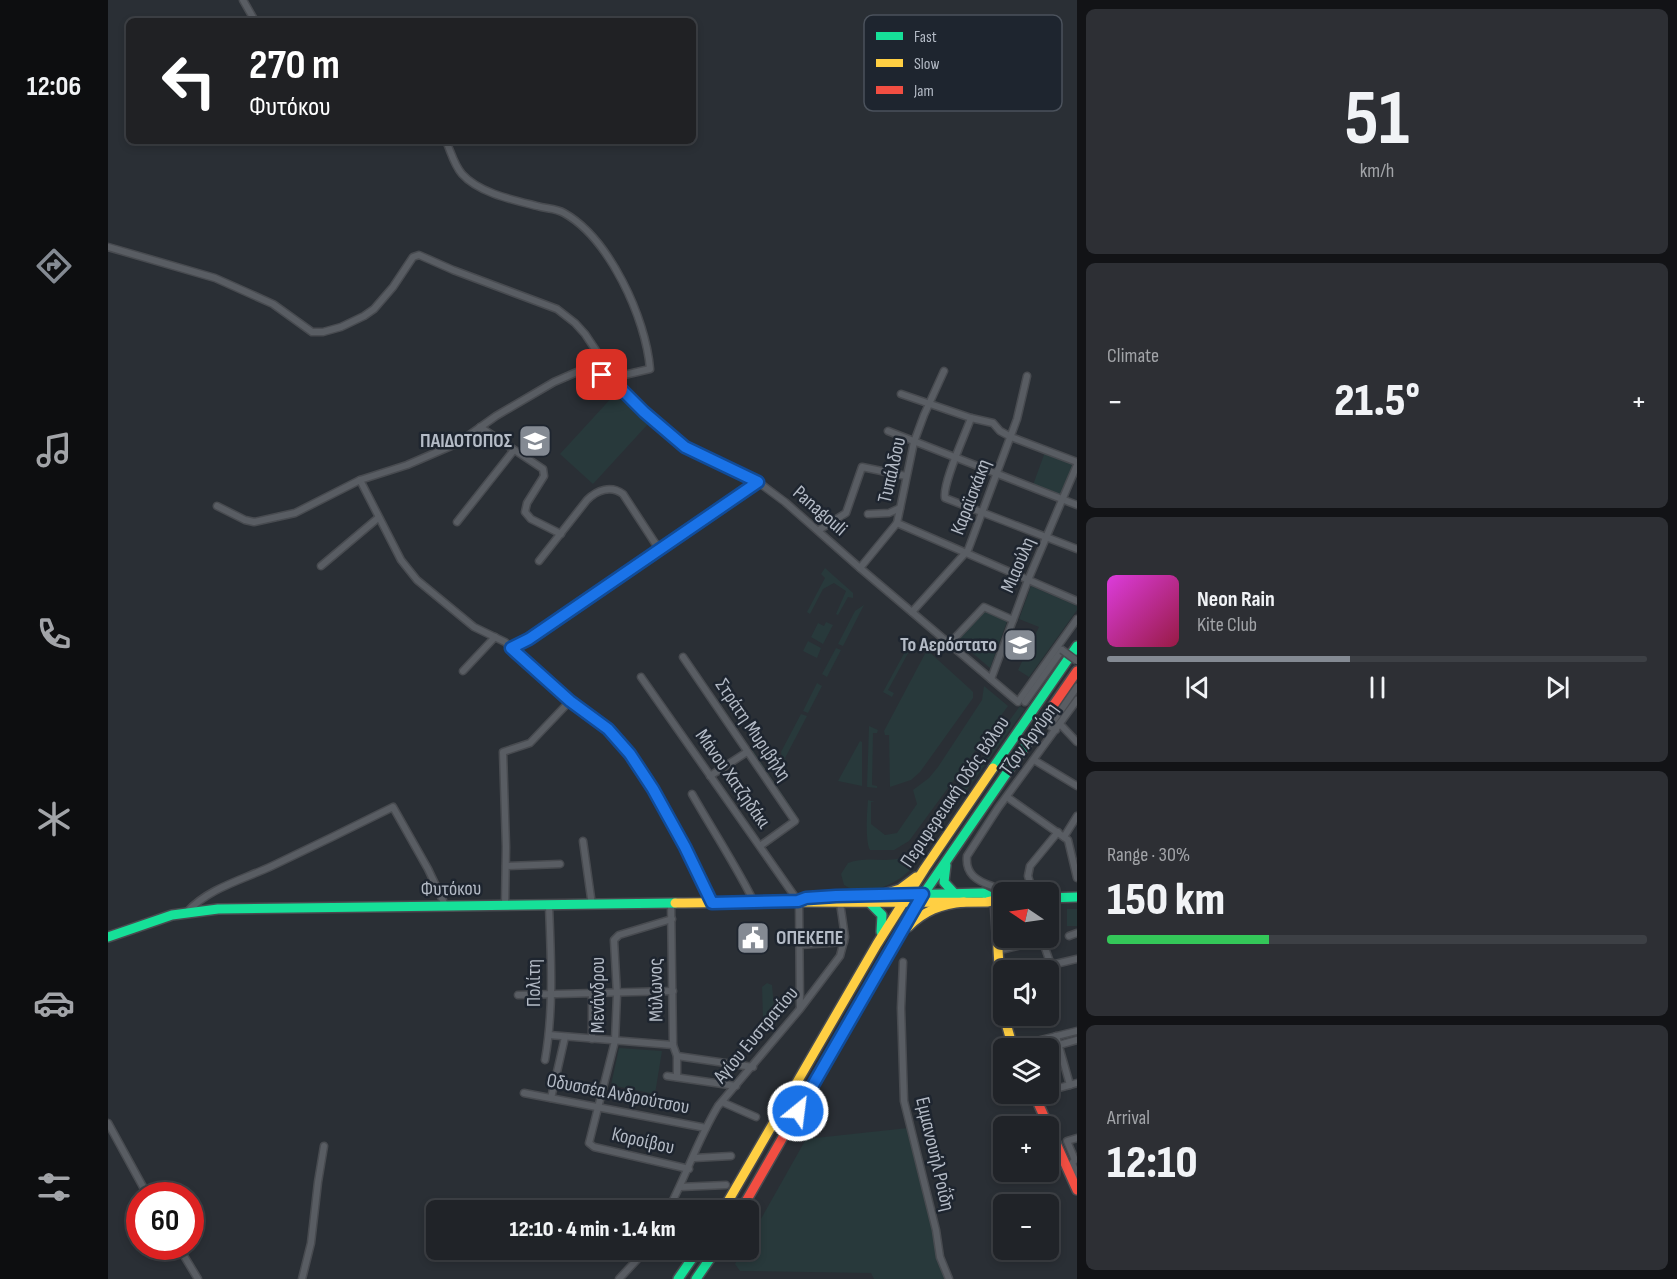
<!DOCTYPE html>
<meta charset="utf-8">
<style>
:root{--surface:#202328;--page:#2d2f34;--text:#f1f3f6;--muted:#a2a4a8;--line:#3d4045;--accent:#848a93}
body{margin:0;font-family:"Sofia Sans Condensed",sans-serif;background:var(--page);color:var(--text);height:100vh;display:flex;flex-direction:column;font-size:22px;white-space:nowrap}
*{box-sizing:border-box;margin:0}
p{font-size:20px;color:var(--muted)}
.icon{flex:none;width:33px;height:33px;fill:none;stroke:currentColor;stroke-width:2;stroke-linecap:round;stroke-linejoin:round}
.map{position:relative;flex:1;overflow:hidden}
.details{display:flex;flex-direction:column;gap:9px;padding:9px;background:#121316;width:600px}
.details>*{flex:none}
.guide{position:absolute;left:18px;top:18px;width:570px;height:126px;border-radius:9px;box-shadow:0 3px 9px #0003,0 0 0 2px var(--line);background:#202124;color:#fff;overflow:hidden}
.needle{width:39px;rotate:283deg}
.buttons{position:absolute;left:885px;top:882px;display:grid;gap:12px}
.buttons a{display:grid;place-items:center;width:66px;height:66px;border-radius:9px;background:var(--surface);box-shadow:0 3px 9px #0003,0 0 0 2px var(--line);font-size:30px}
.speed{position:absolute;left:18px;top:1182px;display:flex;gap:12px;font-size:30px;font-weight:700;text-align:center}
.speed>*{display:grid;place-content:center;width:78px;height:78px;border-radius:50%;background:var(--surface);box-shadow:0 3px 9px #0003,0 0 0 2px var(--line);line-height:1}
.speed .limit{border:9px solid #d22;background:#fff;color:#111}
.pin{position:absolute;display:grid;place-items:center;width:51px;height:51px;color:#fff;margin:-26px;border-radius:12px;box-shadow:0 3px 9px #0006}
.me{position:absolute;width:66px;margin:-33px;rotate:29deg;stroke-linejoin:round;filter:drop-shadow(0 0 4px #0008)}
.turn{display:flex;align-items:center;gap:21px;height:126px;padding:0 24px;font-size:27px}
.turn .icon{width:78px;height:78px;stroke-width:2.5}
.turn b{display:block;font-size:42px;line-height:51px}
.big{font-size:45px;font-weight:800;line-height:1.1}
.details .tile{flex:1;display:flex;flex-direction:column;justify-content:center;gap:9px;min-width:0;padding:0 21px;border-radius:9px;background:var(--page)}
.details .dial{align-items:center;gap:0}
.dial b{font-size:78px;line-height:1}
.song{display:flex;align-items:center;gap:18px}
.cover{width:72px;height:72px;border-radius:9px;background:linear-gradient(135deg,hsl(300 70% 55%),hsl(340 70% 35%))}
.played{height:6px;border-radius:3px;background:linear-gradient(90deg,var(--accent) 45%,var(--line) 45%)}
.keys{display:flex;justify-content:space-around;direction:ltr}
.heat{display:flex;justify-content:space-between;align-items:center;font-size:33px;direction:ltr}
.charge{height:9px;border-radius:4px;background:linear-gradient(90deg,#34c759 30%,var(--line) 0)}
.trip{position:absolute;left:318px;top:1200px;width:333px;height:60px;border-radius:9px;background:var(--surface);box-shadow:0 3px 9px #0003,0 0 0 2px var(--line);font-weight:800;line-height:60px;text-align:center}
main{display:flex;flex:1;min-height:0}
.tab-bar{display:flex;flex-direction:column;width:108px;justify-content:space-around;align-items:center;background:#0d0e10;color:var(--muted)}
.tab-bar .icon{width:42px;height:42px}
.tab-bar .on{color:var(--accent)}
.tab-bar b{font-size:27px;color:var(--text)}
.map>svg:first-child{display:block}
.green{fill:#28393b}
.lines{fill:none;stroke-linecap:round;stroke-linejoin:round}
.street-casing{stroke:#484b50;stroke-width:9}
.fast-casing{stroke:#484b50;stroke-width:12}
.slow-casing{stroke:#484b50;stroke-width:12}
.jam-casing{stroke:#484b50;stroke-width:12}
.street{stroke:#595d63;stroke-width:6}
.fast{stroke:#16e098;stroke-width:9}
.slow{stroke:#ffcf43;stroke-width:9}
.jam{stroke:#f24e42;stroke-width:9}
.street-bridge-casing{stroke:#484b50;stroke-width:9;stroke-linecap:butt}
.street-bridge{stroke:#595d63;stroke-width:6}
.route-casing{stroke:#114b97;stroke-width:15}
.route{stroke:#1a73e8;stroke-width:10}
.labels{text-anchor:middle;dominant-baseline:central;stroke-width:5;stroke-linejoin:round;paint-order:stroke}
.poi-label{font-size:20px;font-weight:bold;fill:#b4bbc6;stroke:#1e252f;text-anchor:end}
.street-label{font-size:20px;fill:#b4bbc6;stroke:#1e252f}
.key{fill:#1e252f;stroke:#4b525c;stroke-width:1.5}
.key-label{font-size:16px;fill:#b4bbc6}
</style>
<main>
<nav class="tab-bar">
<b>12:06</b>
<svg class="icon on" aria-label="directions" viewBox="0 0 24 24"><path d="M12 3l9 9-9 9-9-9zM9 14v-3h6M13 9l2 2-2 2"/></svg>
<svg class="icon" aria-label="music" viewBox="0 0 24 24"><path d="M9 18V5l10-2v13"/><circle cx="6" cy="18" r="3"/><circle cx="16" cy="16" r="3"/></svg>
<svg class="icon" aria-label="phone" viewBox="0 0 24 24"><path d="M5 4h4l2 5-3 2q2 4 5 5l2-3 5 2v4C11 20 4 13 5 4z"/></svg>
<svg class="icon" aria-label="climate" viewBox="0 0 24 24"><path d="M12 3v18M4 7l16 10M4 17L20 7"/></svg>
<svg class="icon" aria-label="car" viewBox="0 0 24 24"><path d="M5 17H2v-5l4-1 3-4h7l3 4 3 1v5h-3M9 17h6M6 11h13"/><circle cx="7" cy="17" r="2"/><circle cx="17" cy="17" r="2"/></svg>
<svg class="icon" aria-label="filters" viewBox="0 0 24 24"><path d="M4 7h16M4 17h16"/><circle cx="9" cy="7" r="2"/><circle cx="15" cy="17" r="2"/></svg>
</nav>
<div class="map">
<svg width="969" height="1279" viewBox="0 0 969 1279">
<rect width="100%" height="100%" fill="#2a2f35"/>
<!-- green -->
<g class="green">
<polygon points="507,394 540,424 485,484 452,454"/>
<polygon points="937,452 967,463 954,496 925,485"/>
<polygon points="717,568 745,593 745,598 740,597 730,615 728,614 738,591 726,583 715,589 702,614 699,612 717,578 713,574"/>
<polygon points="923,586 969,606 969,610 921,677 910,670 931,627 911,619"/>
<polygon points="756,605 735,646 730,644 747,611"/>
<polygon points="876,609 900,619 882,668 848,639"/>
<polygon points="718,622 725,625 715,644 703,637 710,623 716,626"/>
<polygon points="804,639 811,644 805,644 780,690 786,693 784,697 775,692"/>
<polygon points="700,641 713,648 709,658 695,651"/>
<polygon points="728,648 733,650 719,677 714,674"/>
<polygon points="819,650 862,689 865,692 865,698 812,772 803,780 782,787 781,735 777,735 776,731"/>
<polygon points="709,683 714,686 700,713 695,711"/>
<path d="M876,686L900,706L801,841L786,850H762C757,841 759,812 760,800L767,802H763V824L777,835L789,833L809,804L805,790L821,778L830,767L874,700Z"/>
<path d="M912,706L917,709L801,871C786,886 755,898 736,885L733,874L740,863C763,854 787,868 808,850Z"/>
<polygon points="693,714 699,716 677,758 680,764 674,759 673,752"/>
<polygon points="761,726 770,730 769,733 765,733 764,785 769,786 769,788 759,787"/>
<polygon points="752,741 754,742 754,786 730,781"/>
<polygon points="644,749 689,816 687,817 642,751"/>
<rect x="959" y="909" width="10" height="17"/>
<polygon points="659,983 664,985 667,1018 665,1022 661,1024 656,1023 655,1019 654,987"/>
<polygon points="511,1048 554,1051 547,1094 503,1085"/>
<polygon points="800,1128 840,1279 766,1279 763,1273 632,1271 627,1264 635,1250 640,1250 641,1240 698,1139"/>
</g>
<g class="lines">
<!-- street casing -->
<g class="street-casing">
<g id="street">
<polyline points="135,0 147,21"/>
<path d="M0,247L107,278L165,304L204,332H215L233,327L256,316L266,309L285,287L305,257L311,255L345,270L449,309L467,323L477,334L499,367L503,378L542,369C538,318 501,238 456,213C447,208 438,209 429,206C405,200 371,193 354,174C346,165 343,152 338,141"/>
<polyline points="793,394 863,418 885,423 892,431 903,437 969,462"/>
<path d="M863,418C857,435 834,484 837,498L969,549"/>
<polyline points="372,427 435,469 436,476 419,503 417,512 423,519 453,534"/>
<polyline points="780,431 969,505"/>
<polyline points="252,480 293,560 309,580 366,627 397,642 462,701 507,737 529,764 545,789 577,847 604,903"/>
<polyline points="109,506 137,520 146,522 187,513 252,480 299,465 350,443 388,416 446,382 469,372 490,373 503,378 536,412 577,447 650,482 677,502 752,568 910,702 969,619"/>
<polyline points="760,514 781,513 792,508"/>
<polyline points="349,522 406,450"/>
<polyline points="789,523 969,601"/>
<polyline points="711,530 738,513 754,467 798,476"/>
<path d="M431,561L479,500C489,490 503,485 515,494L547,543L553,548"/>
<polyline points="213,566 270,518"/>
<polyline points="752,568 789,523 806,442 816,415 836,371"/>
<polyline points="804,612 860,550 909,419 919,376"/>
<polyline points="841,644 876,607 905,620"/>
<polyline points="403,647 421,639 650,482"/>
<polyline points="575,657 687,821 652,846"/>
<polyline points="355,671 387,637"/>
<polyline points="533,677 690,901"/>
<polyline points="883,679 920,580 969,465"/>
<polyline points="917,702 954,650"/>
<polyline points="952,724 969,742"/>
<polyline points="948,730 943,727 944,723 969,687"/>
<polyline points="926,760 969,786"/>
<polyline points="602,776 639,752"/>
<path d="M584,794C604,829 625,861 643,896L644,902"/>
<polyline points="899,797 960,840 969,878"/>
<polyline points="956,837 969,816"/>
<polyline points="475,841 484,905"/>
<polyline points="398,866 452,864"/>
<path d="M884,886C869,881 857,874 859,856L890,808L969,700"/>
<polyline points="925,892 920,876 922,866 950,832"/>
<polyline points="691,901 692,1008"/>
<polyline points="563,903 565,1045 569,1056 569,1077"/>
<polyline points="397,906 398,847 395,752 422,743 462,701"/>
<path d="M79,912C101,888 134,880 164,866C204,847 245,827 285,807L320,869L338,907"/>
<polyline points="564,919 511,935 506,940 509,994 507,1041 481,1143 486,1147 581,1169"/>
<polyline points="961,936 969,933"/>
<polyline points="692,945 736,942"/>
<polyline points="889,951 930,941 936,945 943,965 969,959"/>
<polyline points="795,962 793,1008 796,1101 828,1230 832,1257 841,1279"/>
<polyline points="484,994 484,1039"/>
<polyline points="410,995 565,991"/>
<polyline points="441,1035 565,1045"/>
<polyline points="948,1036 962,1085"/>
<polyline points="951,1045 969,1040"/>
<polyline points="904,1047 969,1031"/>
<polyline points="569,1056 645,1067"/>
<path d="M437,1060C446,1008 443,958 441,906"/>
<polyline points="559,1076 628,1086"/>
<polyline points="940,1091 969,1083"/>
<polyline points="416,1093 598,1128"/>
<polyline points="443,1098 457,1037"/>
<polyline points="614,1102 648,1117"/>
<polyline points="0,1123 40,1196"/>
<polyline points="969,1138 959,1141 967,1160 964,1163 969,1175"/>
<polyline points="586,1158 623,1156"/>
<polyline points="572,1187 618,1185"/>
<path d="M560,1210C578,1176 590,1139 610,1106L692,1009L732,956L737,937L732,903"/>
<polyline points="70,1246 90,1279"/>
<polyline points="194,1279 203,1243 210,1182 216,1146"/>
<polyline points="511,1279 538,1250"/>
</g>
</g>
<!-- fast casing -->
<g class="fast-casing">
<g id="fast">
<polyline points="885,768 969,646"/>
<polyline points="838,865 836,882 846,893"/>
<polyline points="708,897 875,893 887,899"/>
<polyline points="940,898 969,897"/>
<polyline points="762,903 774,915 773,932"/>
<polyline points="0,937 64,915 110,909 567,903"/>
<polyline points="764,982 810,902 920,742"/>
<polyline points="570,1279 590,1250"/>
<polyline points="588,1279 608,1250"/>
</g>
</g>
<!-- slow casing -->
<g class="slow-casing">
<g id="slow">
<polyline points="773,895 792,889 808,877"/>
<polyline points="887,899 892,983 896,1015"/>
<path d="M567,903C671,901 775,903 879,902L896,898"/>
<path d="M800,927C816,911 833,904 856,902"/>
<polyline points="896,1016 905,1048"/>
<polyline points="615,1210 769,944 817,868 885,768"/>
</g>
</g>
<!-- jam casing -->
<g class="jam-casing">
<g id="jam">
<polyline points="920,742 969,671"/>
<polyline points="926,1094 969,1190"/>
<polyline points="633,1210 764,982"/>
</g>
</g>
<!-- street -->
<use href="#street" class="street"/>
<!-- fast -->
<use href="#fast" class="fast"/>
<!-- slow -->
<use href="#slow" class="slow"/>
<!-- jam -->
<use href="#jam" class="jam"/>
<!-- street-bridge casing -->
<g class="street-bridge-casing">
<polyline id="street-bridge" points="954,650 969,661"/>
</g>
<!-- street-bridge -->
<use href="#street-bridge" class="street-bridge"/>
</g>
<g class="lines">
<!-- route casing -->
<g class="route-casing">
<polyline id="route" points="494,375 502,378 536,412 577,447 650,482 421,639 403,648 462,701 500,729 522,754 545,789 577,847 604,903 690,901 698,898 728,896 815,894 690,1111"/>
</g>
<!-- route -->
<use href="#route" class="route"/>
</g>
<!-- icons -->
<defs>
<g id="school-square" transform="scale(1.725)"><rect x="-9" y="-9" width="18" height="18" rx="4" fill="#848a93" stroke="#1e252f"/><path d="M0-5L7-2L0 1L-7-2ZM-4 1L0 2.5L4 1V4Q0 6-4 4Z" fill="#fff"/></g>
<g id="civic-square" transform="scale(1.725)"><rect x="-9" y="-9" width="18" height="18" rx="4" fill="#848a93" stroke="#1e252f"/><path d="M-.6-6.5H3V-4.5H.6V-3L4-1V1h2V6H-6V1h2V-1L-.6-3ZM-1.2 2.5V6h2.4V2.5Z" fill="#fff"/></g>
</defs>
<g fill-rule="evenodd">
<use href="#school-square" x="427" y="441"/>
<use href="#school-square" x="912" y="645"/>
<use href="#civic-square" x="645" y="938"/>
</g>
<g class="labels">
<!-- poi labels -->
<g class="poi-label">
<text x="404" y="441">ΠΑΙΔΟΤΟΠΟΣ</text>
<text x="889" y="645">Το Αερόστατο</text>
<text x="668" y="938" text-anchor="start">ΟΠΕΚΕΠΕ</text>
</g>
<!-- street labels -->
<g class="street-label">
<text transform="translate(784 470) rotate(-77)">Τυπάλδου</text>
<text transform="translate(863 497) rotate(-69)">Καραϊσκάκη</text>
<text transform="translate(712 511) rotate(41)">Panagouli</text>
<text transform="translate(910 565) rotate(-67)">Μιαούλη</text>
<text transform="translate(645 730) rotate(56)">Στράτη Μυριβήλη</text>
<text transform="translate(921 739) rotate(-54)">Τζον Αργύρη</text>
<text transform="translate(625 779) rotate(55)">Μάνου Χατζηδάκι</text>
<text transform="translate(847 792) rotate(-56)">Περιφερειακή Οδός Βόλου</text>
<text transform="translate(343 889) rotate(-1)">Φυτόκου</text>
<text transform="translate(426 983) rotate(-90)">Πολίτη</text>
<text transform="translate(548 990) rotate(-91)">Μύλωνος</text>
<text transform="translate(490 995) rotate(-90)">Μενάνδρου</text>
<text transform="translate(648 1035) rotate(-50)">Αγίου Ευστρατίου</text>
<text transform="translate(510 1094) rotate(11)">Οδυσσέα Ανδρούτσου</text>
<text transform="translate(535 1141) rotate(13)">Κοροίβου</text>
<text transform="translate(827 1154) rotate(77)">Εμμανουήλ Ροΐδη</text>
</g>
</g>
<!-- legend -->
<rect x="756" y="15" width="198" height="96" rx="9" class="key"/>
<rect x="768" y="32" width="27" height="8" fill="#16e098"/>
<rect x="768" y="59" width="27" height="8" fill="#ffcf43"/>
<rect x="768" y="86" width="27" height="8" fill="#f24e42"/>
<g class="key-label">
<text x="806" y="42">Fast</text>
<text x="806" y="69">Slow</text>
<text x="806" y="96">Jam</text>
</g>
</svg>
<div class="buttons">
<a><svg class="needle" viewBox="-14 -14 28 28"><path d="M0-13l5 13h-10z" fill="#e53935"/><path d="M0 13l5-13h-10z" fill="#a2a4a8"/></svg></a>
<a><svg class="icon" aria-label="sound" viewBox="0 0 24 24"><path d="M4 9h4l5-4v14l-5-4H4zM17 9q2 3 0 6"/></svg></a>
<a><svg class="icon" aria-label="layers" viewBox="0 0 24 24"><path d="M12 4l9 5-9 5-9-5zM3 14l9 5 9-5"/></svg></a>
<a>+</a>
<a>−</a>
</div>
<div class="speed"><div class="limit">60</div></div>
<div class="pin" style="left:494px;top:375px;background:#d93025"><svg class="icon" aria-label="arrive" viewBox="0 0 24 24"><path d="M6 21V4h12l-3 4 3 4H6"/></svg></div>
<svg class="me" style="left:690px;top:1111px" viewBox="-20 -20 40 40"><circle r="17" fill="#1a73e8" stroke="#fff" stroke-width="3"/><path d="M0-11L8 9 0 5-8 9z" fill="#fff"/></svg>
<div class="trip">12:10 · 4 min · 1.4 km</div>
<div class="guide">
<div class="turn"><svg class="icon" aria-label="left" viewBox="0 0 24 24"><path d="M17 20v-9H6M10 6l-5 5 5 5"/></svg><div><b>270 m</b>Φυτόκου</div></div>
</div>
</div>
<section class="details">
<div class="tile dial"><b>51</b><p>km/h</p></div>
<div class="tile"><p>Climate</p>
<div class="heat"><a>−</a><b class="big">21.5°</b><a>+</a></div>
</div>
<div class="tile">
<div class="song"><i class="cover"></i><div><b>Neon Rain</b><p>Kite Club</p></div></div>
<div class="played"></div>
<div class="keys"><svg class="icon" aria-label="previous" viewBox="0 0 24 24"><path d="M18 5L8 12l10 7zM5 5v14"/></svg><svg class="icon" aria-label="pause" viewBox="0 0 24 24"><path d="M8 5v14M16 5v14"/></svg><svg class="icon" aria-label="next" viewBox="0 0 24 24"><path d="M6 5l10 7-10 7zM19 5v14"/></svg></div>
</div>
<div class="tile"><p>Range · 30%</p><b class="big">150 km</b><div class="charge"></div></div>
<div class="tile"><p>Arrival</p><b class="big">12:10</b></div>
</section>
</main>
